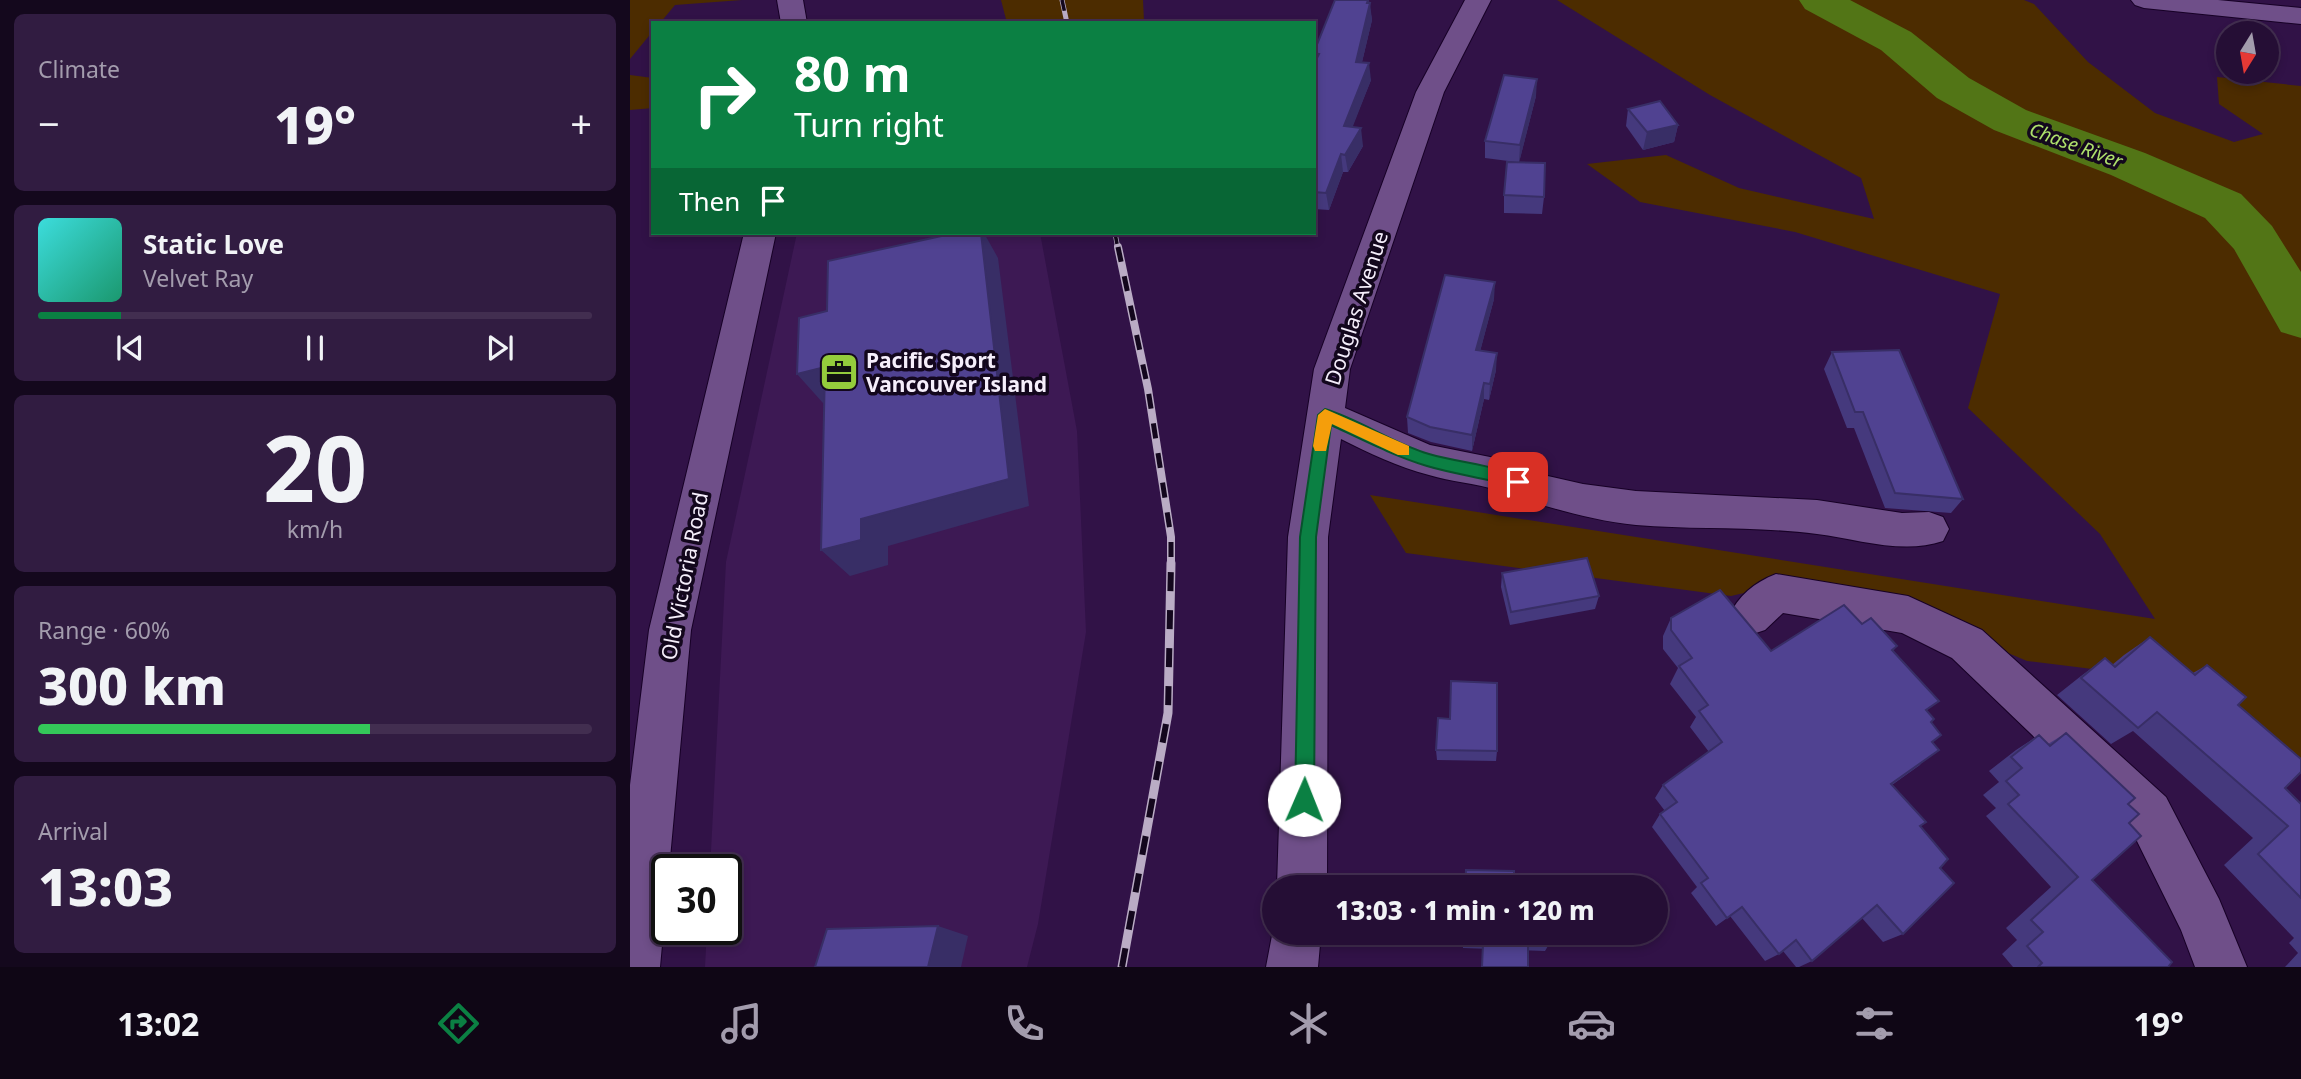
<!DOCTYPE html>
<meta charset="utf-8">
<style>
:root{--surface:#250e35;--page:#311c41;--text:#f1f3f6;--muted:#a39cad;--line:#422e50;--accent:#0b8043}
body{margin:0;font-family:"Noto Sans",sans-serif;background:var(--page);color:var(--text);height:100vh;display:flex;flex-direction:column;font-size:26px;white-space:nowrap}
*{box-sizing:border-box;margin:0}
p{font-size:23px;color:var(--muted)}
.icon{flex:none;width:38px;height:38px;fill:none;stroke:currentColor;stroke-width:2;stroke-linecap:round;stroke-linejoin:round}
.map{position:relative;flex:1;overflow:hidden}
.sheet{display:flex;flex-direction:column;gap:14px;padding:14px;background:#14081d;width:630px}
.sheet>*{flex:none}
.guide{position:absolute;left:21px;top:21px;width:665px;height:214px;border-radius:0px;box-shadow:0 4px 10px #0003,0 0 0 2px var(--line);background:#0b8043;color:#fff;overflow:hidden}
.needle{width:46px;rotate:191deg}
.buttons{position:absolute;left:1586px;top:21px;display:grid;gap:14px}
.buttons a{display:grid;place-items:center;width:63px;height:63px;border-radius:50%;background:var(--surface);box-shadow:0 4px 10px #0003,0 0 0 2px var(--line);font-size:35px}
.speed{position:absolute;left:21px;top:854px;display:flex;gap:14px;font-size:35px;font-weight:700;text-align:center}
.speed>*{display:grid;place-content:center;width:91px;height:91px;border-radius:50%;background:var(--surface);box-shadow:0 4px 10px #0003,0 0 0 2px var(--line);line-height:1}
.speed .limit{border:4px solid #111;border-radius:10px;background:#fff;color:#111}
.pin{position:absolute;display:grid;place-items:center;width:60px;height:60px;color:#fff;margin:-30px;border-radius:14px;box-shadow:0 4px 10px #0006}
.me{position:absolute;width:77px;margin:-38px;rotate:1deg;stroke-linejoin:round;filter:drop-shadow(0 0 5px #0008)}
.turn{display:flex;align-items:center;gap:24px;height:147px;padding:0 28px;font-size:32px}
.turn .icon{width:91px;height:91px;stroke-width:2.5}
.turn b{display:block;font-size:49px;line-height:60px}
.then{display:flex;align-items:center;height:66px;padding:0 28px;background:#0003;gap:14px;font-size:26px}
.big{font-size:52px;font-weight:800;line-height:1.1}
.sheet .tile{flex:1;display:flex;flex-direction:column;justify-content:center;gap:10px;min-width:0;padding:0 24px;border-radius:10px;background:var(--page)}
.sheet .dial{align-items:center;gap:0}
.dial b{font-size:91px;line-height:1}
.song{display:flex;align-items:center;gap:21px}
.cover{width:84px;height:84px;border-radius:10px;background:linear-gradient(135deg,hsl(180 70% 55%),hsl(160 70% 35%))}
.played{height:7px;border-radius:4px;background:linear-gradient(90deg,var(--accent) 15%,var(--line) 15%)}
.keys{display:flex;justify-content:space-around;direction:ltr}
.heat{display:flex;justify-content:space-between;align-items:center;font-size:38px;direction:ltr}
.charge{height:10px;border-radius:5px;background:linear-gradient(90deg,#34c759 60%,var(--line) 0)}
.trip{position:absolute;left:632px;top:875px;width:406px;height:70px;border-radius:35px;background:var(--surface);box-shadow:0 4px 10px #0003,0 0 0 2px var(--line);font-weight:800;line-height:70px;text-align:center}
.menu{display:flex;height:112px;justify-content:space-around;align-items:center;background:#0f0615;color:var(--muted)}
.menu .icon{width:49px;height:49px}
.menu .selected{color:var(--accent)}
.menu b{font-size:32px;color:var(--text)}
main{display:flex;flex:1;min-height:0}
.map>svg:first-child{display:block}
.built{fill:#3d1954}
.green{fill:#4c2c00}
.lines{fill:none;stroke-linecap:round;stroke-linejoin:round}
.river{fill:#527516;fill-rule:evenodd}
.minor-casing{stroke:#170126;stroke-width:2}
.minor{fill:#6f4f89;fill-rule:evenodd}
.rail-far2-casing{stroke:#baacc5;stroke-width:5}
.rail-far1-casing{stroke:#baacc5;stroke-width:8}
.rail-casing{stroke:#baacc5;stroke-width:9}
.rail-far2{stroke:#13071d;stroke-width:3.5;stroke-dasharray:11;stroke-linecap:butt}
.rail-far1{stroke:#13071d;stroke-width:5;stroke-dasharray:15;stroke-linecap:butt}
.rail{stroke:#13071d;stroke-width:6;stroke-dasharray:19;stroke-linecap:butt}
.wall{fill:#45397d}
.shaded-wall{fill:#382e66}
.building{fill:#504291;stroke:#382e66;stroke-width:2}
.route{fill:#0b8043;stroke:#07532c;stroke-width:2}
.slow{fill:#f59e0b}
.labels{text-anchor:middle;dominant-baseline:central;stroke-width:7;stroke-linejoin:round;paint-order:stroke}
.far-water-label{font-size:19px;font-style:italic;fill:#aee06c;stroke:#13071d}
.street-label{font-size:21px;fill:#f5eefb;stroke:#13071d}
.poi-label{font-size:21px;font-weight:bold;fill:#f5eefb;stroke:#13071d;text-anchor:start}
</style>
<main>
<section class="sheet">
<div class="tile"><p>Climate</p>
<div class="heat"><a>−</a><b class="big">19°</b><a>+</a></div>
</div>
<div class="tile">
<div class="song"><i class="cover"></i><div><b>Static Love</b><p>Velvet Ray</p></div></div>
<div class="played"></div>
<div class="keys"><svg class="icon" aria-label="previous" viewBox="0 0 24 24"><path d="M18 5L8 12l10 7zM5 5v14"/></svg><svg class="icon" aria-label="pause" viewBox="0 0 24 24"><path d="M8 5v14M16 5v14"/></svg><svg class="icon" aria-label="next" viewBox="0 0 24 24"><path d="M6 5l10 7-10 7zM19 5v14"/></svg></div>
</div>
<div class="tile dial"><b>20</b><p>km/h</p></div>
<div class="tile"><p>Range · 60%</p><b class="big">300 km</b><div class="charge"></div></div>
<div class="tile"><p>Arrival</p><b class="big">13:03</b></div>
</section>
<div class="map">
<svg width="1671" height="967" viewBox="0 0 1671 967">
<rect width="100%" height="100%" fill="#311247"/>
<!-- built -->
<polygon class="built" points="167,233 410,233 447,431 456,632 408,924 397,967 75,967 77,929 96,929 96,870 80,870 96,562"/>
<!-- green -->
<g class="green">
<polygon points="0,0 112,0 45,5 30,23 23,23 23,31 0,59"/>
<polygon points="371,0 513,0 514,21 377,23"/>
<polygon points="927,0 1394,0 1404,4 1458,62 1525,113 1604,142 1633,134 1589,104 1587,77 1671,86 1671,759 1575,683 1397,661 1269,607 1149,585 1101,596 776,553 740,495 1525,619 1470,534 1338,408 1370,294 1165,232 1010,202 957,164 1036,155 1109,188 1244,219 1231,178 1080,95"/>
<polygon points="0,75 23,78 23,108 0,110"/>
</g>
<g class="lines">
<!-- river -->
<polygon class="river" points="1169,0 1220,0 1281,32 1339,78 1396,110 1515,153 1611,194 1642,226 1671,272 1671,338 1651,332 1604,249 1575,218 1481,175 1364,130 1307,98 1251,50 1175,9"/>
<!-- minor casing -->
<g class="minor-casing">
<g id="minor">
<polygon points="147,0 173,0 177,23 151,23"/>
<path d="M835,0H861L814,92L720,369L715,408L800,445L870,459L909,474L953,484L1006,491L1187,500L1272,513L1299,512L1313,517L1319,529L1313,541C1273,555 1228,539 1187,534C1127,526 1066,530 1006,525C958,520 913,506 867,490C845,483 821,482 799,475C768,467 739,453 711,439L698,537L697,887H647L658,537L684,369L786,92Z"/>
<polygon points="1501,0 1588,0 1671,8 1671,24 1514,8 1505,5"/>
<polygon points="114,233 146,233 61,630 30,967 0,967 0,785 19,630"/>
<path d="M1146,574L1278,596L1352,630L1536,797L1589,899L1617,967H1565L1551,930L1502,831L1322,658L1272,633L1153,613L1135,630L1120,635L1105,630L1099,616C1108,596 1125,582 1146,574Z"/>
<polygon points="644,925 644,933 691,933 688,967 636,967"/>
</g>
</g>
<!-- minor -->
<use href="#minor" class="minor"/>
<!-- rail-far2 casing -->
<g class="rail-far2-casing">
<g id="rail-far2">
<polyline points="432,0 437,23"/>
<polyline points="485,233 488,249"/>
</g>
</g>
<!-- rail-far1 casing -->
<g class="rail-far1-casing">
<polyline id="rail-far1" points="488,247 518,389 541,537 541,565"/>
</g>
<!-- rail casing -->
<g class="rail-casing">
<polyline id="rail" points="492,967 538,713 541,563"/>
</g>
<!-- rail-far2 -->
<use href="#rail-far2" class="rail-far2"/>
<!-- rail-far1 -->
<use href="#rail-far1" class="rail-far1"/>
<!-- rail -->
<use href="#rail" class="rail"/>
</g>
<!-- wall -->
<g class="wall">
<polygon points="739,3 742,20 732,62 741,80 722,127 733,146 718,172 713,172 699,210 684,209 684,52"/>
<polygon points="906,96 889,162 914,197 912,214 874,213 874,195 886,162 855,158 855,141"/>
<polygon points="998,109 1048,125 1044,142 1013,150 996,126"/>
<polygon points="864,299 850,351 866,370 859,400 854,399 842,451 801,442 778,433 777,417"/>
<polygon points="1202,352 1333,499 1321,513 1255,508 1224,428 1217,428 1194,369"/>
<polygon points="872,573 969,596 965,609 880,625 871,587"/>
<polygon points="1041,618 1141,651 1232,624 1267,646 1263,651 1297,711 1301,722 1302,742 1290,765 1262,785 1290,826 1310,868 1273,934 1253,942 1232,918 1182,961 1169,967 1166,967 1153,951 1149,954 1135,961 1100,916 1086,926 1061,893 1067,887 1022,827 1030,814 1035,811 1025,798 1033,785 1079,752 1060,727 1066,717 1040,684 1048,668 1033,649 1033,636"/>
<polygon points="1520,637 1563,673 1577,665 1608,705 1655,788 1671,804 1671,967 1655,967 1668,953 1659,943 1664,938 1594,865 1623,838 1503,731 1481,744 1427,695 1451,676 1475,658 1482,665 1494,655"/>
<polygon points="1436,733 1498,804 1499,823 1462,880 1538,967 1383,967 1372,954 1387,940 1376,928 1421,887 1356,816 1366,808 1353,795 1369,782 1359,771 1386,750 1409,735 1418,744"/>
<polygon points="806,750 867,751 866,761 807,760"/>
<polygon points="833,933 918,946 915,951 833,948"/>
</g>
<!-- shaded-wall -->
<g class="shaded-wall">
<polygon points="738,0 739,0 740,6 740,3 742,20 728,79 726,62"/>
<polygon points="739,63 741,80 716,144 714,126"/>
<polygon points="907,79 906,96 889,163 890,145"/>
<polygon points="1048,125 1044,142 1013,150 1017,132"/>
<polygon points="731,128 733,146 718,172 715,155"/>
<polygon points="711,154 713,172 699,210 696,193"/>
<polygon points="351,233 354,233 368,258 399,506 258,546 258,565 220,576 191,550 231,519"/>
<polygon points="865,282 864,299 846,367 846,350"/>
<polygon points="867,353 866,370 859,400 860,384"/>
<polygon points="195,367 221,397 193,403 167,374"/>
<polygon points="854,383 854,399 842,451 842,435"/>
<polygon points="308,926 338,936 331,967 298,967"/>
</g>
<!-- building -->
<g class="building">
<polygon points="705,0 738,0 737,3 740,3 726,62 739,63 714,126 731,128 715,155 711,154 696,193 684,192 684,64 689,54 684,53 684,52"/>
<polygon points="874,75 907,79 890,145 855,141"/>
<polygon points="1030,101 1048,125 1017,132 998,109"/>
<polygon points="877,162 915,163 914,197 874,195"/>
<polygon points="325,233 351,233 379,479 231,519 231,540 191,550 195,367 167,374 169,318 197,311 198,261"/>
<polygon points="815,275 865,282 846,350 867,353 860,384 854,383 842,435 800,427 777,417"/>
<polygon points="1269,350 1333,499 1265,493 1233,412 1225,412 1202,352"/>
<polygon points="957,558 969,596 881,612 872,573"/>
<polygon points="1090,590 1141,651 1214,605 1232,624 1241,618 1267,646 1262,650 1309,701 1296,710 1304,719 1301,722 1311,735 1302,742 1309,750 1261,784 1296,822 1290,826 1318,859 1310,868 1324,883 1273,934 1247,905 1182,961 1166,940 1149,954 1112,907 1097,918 1071,883 1078,878 1030,814 1047,802 1033,785 1092,742 1069,711 1078,705 1049,666 1062,658 1041,630 1041,618"/>
<polygon points="1520,637 1565,675 1577,665 1616,697 1608,705 1671,759 1671,772 1655,788 1671,804 1671,898 1628,854 1658,826 1527,712 1508,728 1451,678 1475,658 1485,667"/>
<polygon points="821,681 867,683 867,751 806,750 808,718 820,719"/>
<polygon points="1436,733 1505,798 1498,804 1509,814 1499,823 1511,836 1462,880 1542,962 1538,967 1408,967 1412,963 1397,946 1413,932 1401,920 1448,877 1378,804 1389,795 1376,781 1392,768 1381,757 1409,735 1420,746"/>
<polygon points="836,870 884,871 884,887 835,887"/>
<polygon points="308,926 298,967 185,967 197,929"/>
<polygon points="833,933 918,933 918,946 898,945 898,967 852,967 853,944 833,943"/>
</g>
<!-- route -->
<path class="route" d="M695,409C731,420 762,443 799,454C831,463 863,465 893,477L896,482L888,488C858,478 827,475 797,466C764,456 733,440 701,425L686,537L684,800L681,807L674,810L668,807L665,800L670,537L688,415Z"/>
<!-- slow -->
<polygon class="slow" points="695,409 779,446 779,455 768,455 702,424 696,451 685,451 683,446 688,415"/>
<!-- icons -->
<defs>
<g id="office-square" transform="scale(2.0125)"><rect x="-9" y="-9" width="18" height="18" rx="4" fill="#94cc3c" stroke="#13071d"/><path d="M-6-3h4V-5.5h4V-3h4V5H-6ZM-1-4.5V-3h2v-1.5ZM-6 0V1H6V0Z" fill="#111"/></g>
</defs>
<g fill-rule="evenodd">
<use href="#office-square" x="209" y="372"/>
</g>
<g class="labels">
<!-- far-water labels -->
<g class="far-water-label">
<text transform="translate(1446 145) rotate(20)">Chase River</text>
</g>
<!-- street labels -->
<g class="street-label">
<text transform="translate(726 308) rotate(-72)">Douglas Avenue</text>
<text transform="translate(54 576) rotate(-79)">Old Victoria Road</text>
</g>
<!-- poi labels -->
<g class="poi-label">
<text x="236" y="360">Pacific Sport<tspan x="236" dy="24">Vancouver Island</tspan></text>
</g>
</g>
</svg>
<div class="buttons">
<a><svg class="needle" viewBox="-14 -14 28 28"><path d="M0-13l5 13h-10z" fill="#e53935"/><path d="M0 13l5-13h-10z" fill="#a39cad"/></svg></a>
</div>
<div class="speed"><div class="limit">30</div></div>
<div class="pin" style="left:888px;top:482px;background:#d93025"><svg class="icon" aria-label="arrive" viewBox="0 0 24 24"><path d="M6 21V4h12l-3 4 3 4H6"/></svg></div>
<svg class="me" style="left:674px;top:800px" viewBox="-20 -20 40 40"><circle r="19" fill="#fff"/><path d="M0-13L10 11 0 6-10 11z" fill="#0b8043"/></svg>
<div class="trip">13:03 · 1 min · 120 m</div>
<div class="guide">
<div class="turn"><svg class="icon" aria-label="right" viewBox="0 0 24 24"><path d="M7 20v-9h11M14 6l5 5-5 5"/></svg><div><b>80 m</b>Turn right</div></div>
<div class="then">Then<svg class="icon" aria-label="arrive" viewBox="0 0 24 24"><path d="M6 21V4h12l-3 4 3 4H6"/></svg></div>
</div>
</div>
</main>
<nav class="menu">
<b>13:02</b>
<svg class="icon selected" aria-label="directions" viewBox="0 0 24 24"><path d="M12 3l9 9-9 9-9-9zM9 14v-3h6M13 9l2 2-2 2"/></svg>
<svg class="icon" aria-label="music" viewBox="0 0 24 24"><path d="M9 18V5l10-2v13"/><circle cx="6" cy="18" r="3"/><circle cx="16" cy="16" r="3"/></svg>
<svg class="icon" aria-label="phone" viewBox="0 0 24 24"><path d="M5 4h4l2 5-3 2q2 4 5 5l2-3 5 2v4C11 20 4 13 5 4z"/></svg>
<svg class="icon" aria-label="climate" viewBox="0 0 24 24"><path d="M12 3v18M4 7l16 10M4 17L20 7"/></svg>
<svg class="icon" aria-label="car" viewBox="0 0 24 24"><path d="M5 17H2v-5l4-1 3-4h7l3 4 3 1v5h-3M9 17h6M6 11h13"/><circle cx="7" cy="17" r="2"/><circle cx="17" cy="17" r="2"/></svg>
<svg class="icon" aria-label="filters" viewBox="0 0 24 24"><path d="M4 7h16M4 17h16"/><circle cx="9" cy="7" r="2"/><circle cx="15" cy="17" r="2"/></svg>
<b>19°</b>
</nav>
